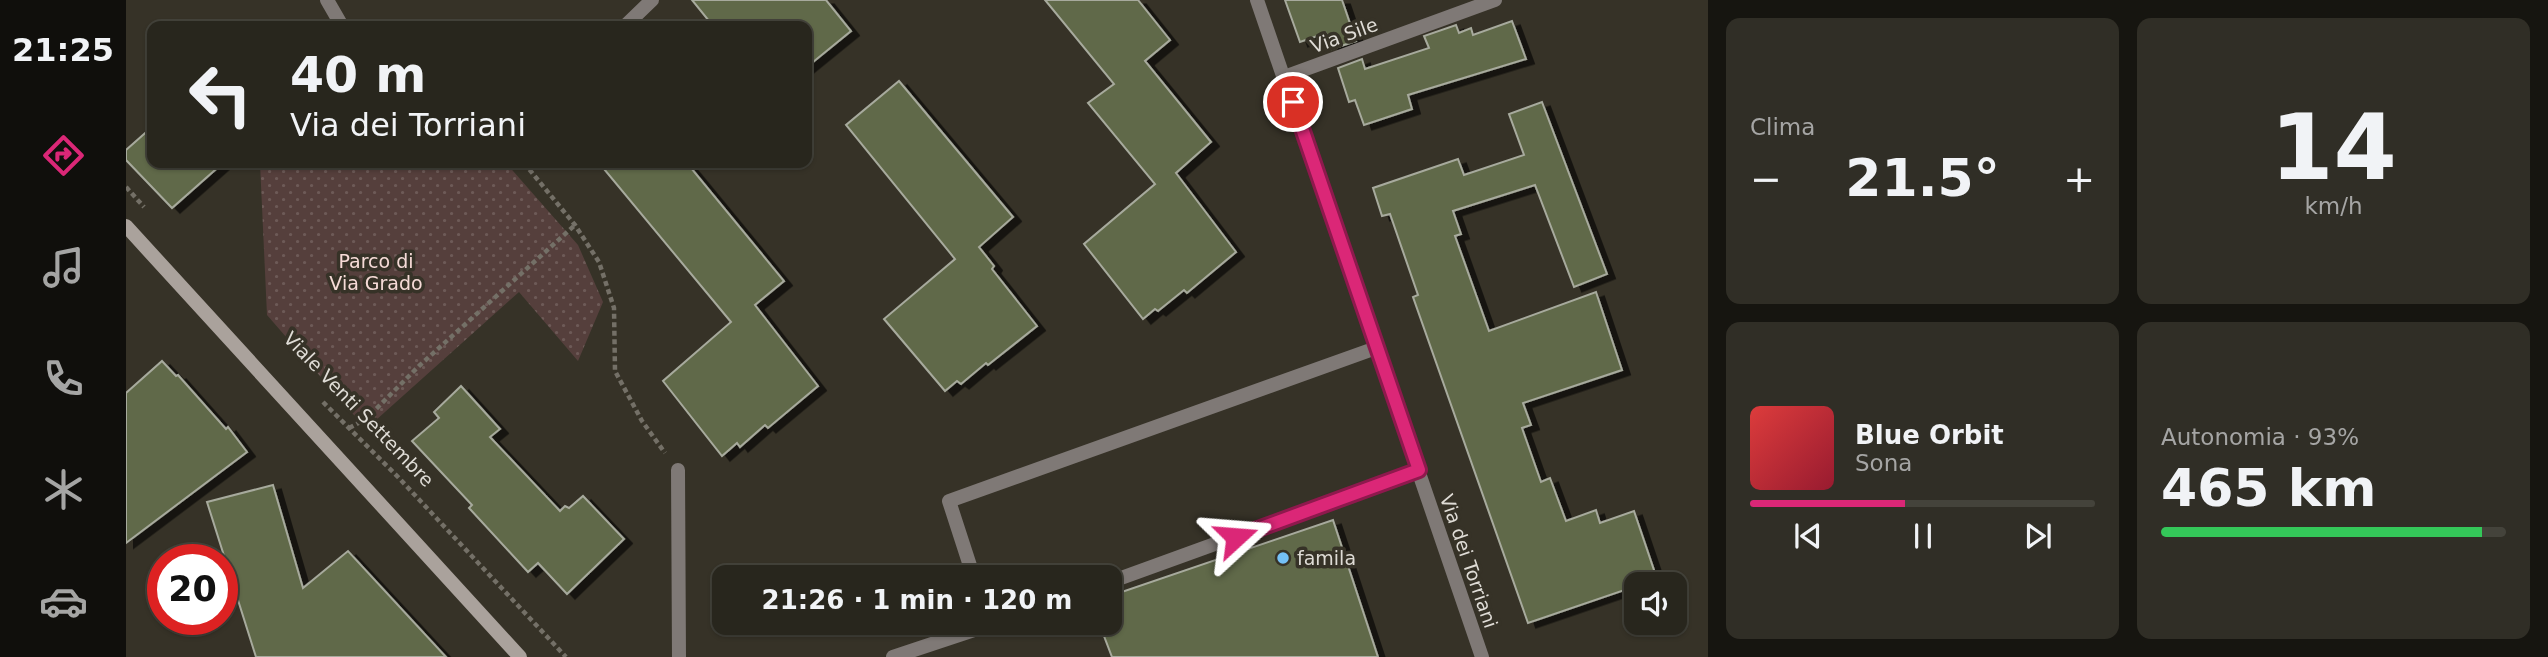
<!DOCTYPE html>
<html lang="it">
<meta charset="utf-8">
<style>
:root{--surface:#28261d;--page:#302e26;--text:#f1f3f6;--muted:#a5a5a4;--line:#44433b;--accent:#db2777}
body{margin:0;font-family:"DejaVu Sans",sans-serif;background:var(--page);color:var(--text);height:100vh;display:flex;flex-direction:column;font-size:26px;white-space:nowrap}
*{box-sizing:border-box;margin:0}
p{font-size:23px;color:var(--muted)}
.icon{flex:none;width:38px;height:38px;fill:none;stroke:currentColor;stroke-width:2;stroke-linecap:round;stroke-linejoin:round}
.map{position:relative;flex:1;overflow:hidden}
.panel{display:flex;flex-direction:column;gap:18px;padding:18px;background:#161510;width:840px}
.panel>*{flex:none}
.top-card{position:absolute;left:21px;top:21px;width:665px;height:147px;border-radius:14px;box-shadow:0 2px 5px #0004,0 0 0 2px var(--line);background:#28261d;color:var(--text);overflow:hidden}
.fabs{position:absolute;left:1498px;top:572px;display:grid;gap:14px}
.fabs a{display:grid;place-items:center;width:63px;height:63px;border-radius:14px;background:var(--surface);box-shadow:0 2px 5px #0004,0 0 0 2px var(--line);font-size:35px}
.speed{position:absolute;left:21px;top:544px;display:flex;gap:14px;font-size:35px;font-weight:700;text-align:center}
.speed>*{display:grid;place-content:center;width:91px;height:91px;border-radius:50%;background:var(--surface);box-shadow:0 2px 5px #0004,0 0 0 2px var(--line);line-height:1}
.speed .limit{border:10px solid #d22;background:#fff;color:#111}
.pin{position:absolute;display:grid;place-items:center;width:60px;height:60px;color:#fff;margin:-30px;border:4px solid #fff;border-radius:50%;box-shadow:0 2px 7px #0007}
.me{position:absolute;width:77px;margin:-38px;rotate:71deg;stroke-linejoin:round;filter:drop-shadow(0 0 5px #0008)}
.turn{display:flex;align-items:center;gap:24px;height:147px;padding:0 28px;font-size:32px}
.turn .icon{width:91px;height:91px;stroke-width:2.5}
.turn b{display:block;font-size:49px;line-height:60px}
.big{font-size:52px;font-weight:800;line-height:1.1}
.panel .card{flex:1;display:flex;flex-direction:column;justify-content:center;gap:10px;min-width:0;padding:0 24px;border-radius:14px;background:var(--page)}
.panel .dial{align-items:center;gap:0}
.dial b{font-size:91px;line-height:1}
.song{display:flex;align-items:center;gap:21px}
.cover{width:84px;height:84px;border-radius:10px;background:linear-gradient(135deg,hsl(0 70% 55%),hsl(350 70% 35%))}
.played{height:7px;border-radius:4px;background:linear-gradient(90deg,var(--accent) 45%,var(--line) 45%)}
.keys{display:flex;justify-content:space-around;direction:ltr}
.heat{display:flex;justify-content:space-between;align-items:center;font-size:38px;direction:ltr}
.charge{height:10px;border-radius:5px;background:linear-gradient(90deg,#34c759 93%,var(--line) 0)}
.panel .tiles{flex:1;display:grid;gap:18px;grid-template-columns:repeat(2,1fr)}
.trip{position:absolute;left:586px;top:565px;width:410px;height:70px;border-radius:14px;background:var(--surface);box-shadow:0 2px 5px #0004,0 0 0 2px var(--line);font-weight:800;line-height:70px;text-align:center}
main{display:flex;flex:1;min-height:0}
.tabs{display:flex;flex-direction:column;width:126px;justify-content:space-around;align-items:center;background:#100f0c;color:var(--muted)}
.tabs .icon{width:49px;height:49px}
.tabs .current{color:var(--accent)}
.tabs b{font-size:32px;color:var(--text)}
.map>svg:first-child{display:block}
.park{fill:url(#park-dots)}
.building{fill:#616949;stroke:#a7aa9d;stroke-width:2;filter:url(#shadow)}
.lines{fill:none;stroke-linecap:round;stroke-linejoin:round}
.path{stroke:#747067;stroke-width:4.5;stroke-dasharray:5 3.5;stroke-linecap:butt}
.service{stroke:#7f7976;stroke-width:14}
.minor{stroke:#7f7976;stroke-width:14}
.secondary{stroke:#aaa29c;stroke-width:14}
.route-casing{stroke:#8e194d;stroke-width:18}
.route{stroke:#db2777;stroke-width:12}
.poi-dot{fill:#74c0f6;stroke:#363227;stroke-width:2.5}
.labels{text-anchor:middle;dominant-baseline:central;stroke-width:7;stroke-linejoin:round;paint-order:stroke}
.street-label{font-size:19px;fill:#dfdcd6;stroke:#363227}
.park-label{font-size:19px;fill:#f6dbd7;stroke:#363227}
.poi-label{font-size:19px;fill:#dfdcd6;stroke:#363227;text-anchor:start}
</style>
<main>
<nav class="tabs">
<b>21:25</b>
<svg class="icon current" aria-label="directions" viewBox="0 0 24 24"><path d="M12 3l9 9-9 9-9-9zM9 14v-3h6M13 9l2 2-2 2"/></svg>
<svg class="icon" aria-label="music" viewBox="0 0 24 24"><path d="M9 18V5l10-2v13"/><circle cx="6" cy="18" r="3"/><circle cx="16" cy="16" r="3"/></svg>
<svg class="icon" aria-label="phone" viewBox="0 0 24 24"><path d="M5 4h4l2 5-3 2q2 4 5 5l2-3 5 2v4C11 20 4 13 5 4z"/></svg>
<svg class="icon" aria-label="climate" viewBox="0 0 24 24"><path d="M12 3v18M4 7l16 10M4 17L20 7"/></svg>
<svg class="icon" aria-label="car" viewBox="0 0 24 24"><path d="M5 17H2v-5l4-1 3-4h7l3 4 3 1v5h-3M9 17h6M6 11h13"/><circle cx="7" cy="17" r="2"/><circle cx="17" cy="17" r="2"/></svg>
</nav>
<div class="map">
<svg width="1582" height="657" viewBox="0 0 1582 657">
<defs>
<pattern id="park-dots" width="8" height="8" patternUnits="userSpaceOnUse" patternTransform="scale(1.75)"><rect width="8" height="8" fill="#553f3c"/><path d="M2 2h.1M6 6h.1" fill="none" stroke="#6d5a57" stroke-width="1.8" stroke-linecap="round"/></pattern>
<filter id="shadow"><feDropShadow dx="8" dy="4.5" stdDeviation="0" flood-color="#0009"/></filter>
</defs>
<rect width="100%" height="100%" fill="#363227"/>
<!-- park -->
<polygon class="park" points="134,163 380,163 452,245 477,302 452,361 393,292 240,429 141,315"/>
<!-- building -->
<g class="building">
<polygon points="566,0 700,0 725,31 681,67 681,26 587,26"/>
<polygon points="919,0 1012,0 1044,40 1019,61 1085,142 1050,173 1110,252 1061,293 1058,290 1032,311 1029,309 1017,319 958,244 1029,184 962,103 988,84"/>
<polygon points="1159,0 1216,0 1230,41 1206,49 1200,33 1174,42"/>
<polygon points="1386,21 1400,59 1282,95 1286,109 1238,125 1229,100 1223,102 1212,68 1236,59 1239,69 1303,48 1298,36 1330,25 1333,33 1345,28 1347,35"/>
<polygon points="773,81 887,217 853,247 868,266 866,269 911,326 862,365 860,363 835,384 831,381 819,391 758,319 829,259 720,125"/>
<polygon points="1416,102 1481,274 1448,287 1409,185 1327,211 1335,234 1329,236 1363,331 1470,292 1496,370 1397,403 1405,425 1396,428 1415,482 1424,478 1440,521 1470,510 1474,523 1508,511 1531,579 1402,623 1287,297 1292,295 1264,214 1256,216 1247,188 1332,159 1338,175 1398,155 1383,114"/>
<polygon points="26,127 26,163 97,163 46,208 0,160 0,150"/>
<polygon points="473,163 561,163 658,281 629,305 692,386 642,428 639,425 614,447 611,443 596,456 537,381 605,322"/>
<polygon points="36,361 50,376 52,375 100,429 102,427 121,452 0,543 0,393"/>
<polygon points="335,386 374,429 364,437 434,511 439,506 443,508 457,496 498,539 441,594 412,563 402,572 343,508 346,505 286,441 313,418 308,412"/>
<polygon points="147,485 177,588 222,551 320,657 130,657 81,502"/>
<polygon points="1207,520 1252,657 986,657 973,623 984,623 984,596"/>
</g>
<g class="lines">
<!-- path -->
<g class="path">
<polyline points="398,163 449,225 473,262 488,308 489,371 516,421 539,453"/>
<polyline points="0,187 18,207"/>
<polyline points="197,402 272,477 440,657"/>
<polyline points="223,428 240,419 293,366 449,225"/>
</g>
<!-- service -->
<g class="service">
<polyline points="848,578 823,501 1250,348"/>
<polyline points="984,582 1293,470"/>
<polyline points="767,657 869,623"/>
</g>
<!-- minor -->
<g class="minor">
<polyline points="201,0 216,26"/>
<polyline points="1131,0 1356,657"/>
<polyline points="499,26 526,0"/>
<polyline points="1158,77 1369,0"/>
<polyline points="552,470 553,657"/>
</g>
<!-- secondary -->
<polyline class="secondary" points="0,226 394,657"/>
</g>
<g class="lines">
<!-- route casing -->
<g class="route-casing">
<polyline id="route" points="1110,537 1293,470 1167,102"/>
</g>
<!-- route -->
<use href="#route" class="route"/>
</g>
<!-- markers -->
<circle class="poi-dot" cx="1157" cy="558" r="7"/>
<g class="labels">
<!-- street labels -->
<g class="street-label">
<text transform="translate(1218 35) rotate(-20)">Via Sile</text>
<text transform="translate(233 409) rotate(46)">Viale Venti Settembre</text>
<text transform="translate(1343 561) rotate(71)">Via dei Torriani</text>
</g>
<!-- park labels -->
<g class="park-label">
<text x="250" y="261">Parco di<tspan x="250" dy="22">Via Grado</tspan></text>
</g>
<!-- poi labels -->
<g class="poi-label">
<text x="1171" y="558">famila</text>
</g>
</g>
</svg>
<div class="fabs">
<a><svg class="icon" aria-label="sound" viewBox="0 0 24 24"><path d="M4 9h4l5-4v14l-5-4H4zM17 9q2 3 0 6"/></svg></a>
</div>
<div class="speed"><div class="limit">20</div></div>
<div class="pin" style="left:1167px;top:102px;background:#d93025"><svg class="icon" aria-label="arrive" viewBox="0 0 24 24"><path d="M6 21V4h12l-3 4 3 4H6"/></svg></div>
<svg class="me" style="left:1110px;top:537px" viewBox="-20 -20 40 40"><path d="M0-17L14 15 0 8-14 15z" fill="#db2777" stroke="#fff" stroke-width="4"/></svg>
<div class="trip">21:26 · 1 min · 120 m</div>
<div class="top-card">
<div class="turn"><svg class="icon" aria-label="left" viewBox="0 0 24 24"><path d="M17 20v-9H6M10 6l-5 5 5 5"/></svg><div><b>40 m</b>Via dei Torriani</div></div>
</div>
</div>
<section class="panel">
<div class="tiles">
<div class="card"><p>Clima</p>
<div class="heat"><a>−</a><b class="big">21.5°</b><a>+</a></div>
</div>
<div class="card dial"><b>14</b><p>km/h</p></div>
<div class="card">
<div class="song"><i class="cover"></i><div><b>Blue Orbit</b><p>Sona</p></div></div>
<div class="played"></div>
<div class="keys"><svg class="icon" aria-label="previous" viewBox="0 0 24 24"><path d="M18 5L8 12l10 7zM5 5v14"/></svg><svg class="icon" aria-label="pause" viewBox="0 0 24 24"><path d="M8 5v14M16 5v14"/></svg><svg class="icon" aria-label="next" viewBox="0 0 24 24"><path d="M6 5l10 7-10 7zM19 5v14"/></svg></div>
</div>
<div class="card"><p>Autonomia · 93%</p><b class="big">465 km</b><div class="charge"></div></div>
</div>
</section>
</main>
